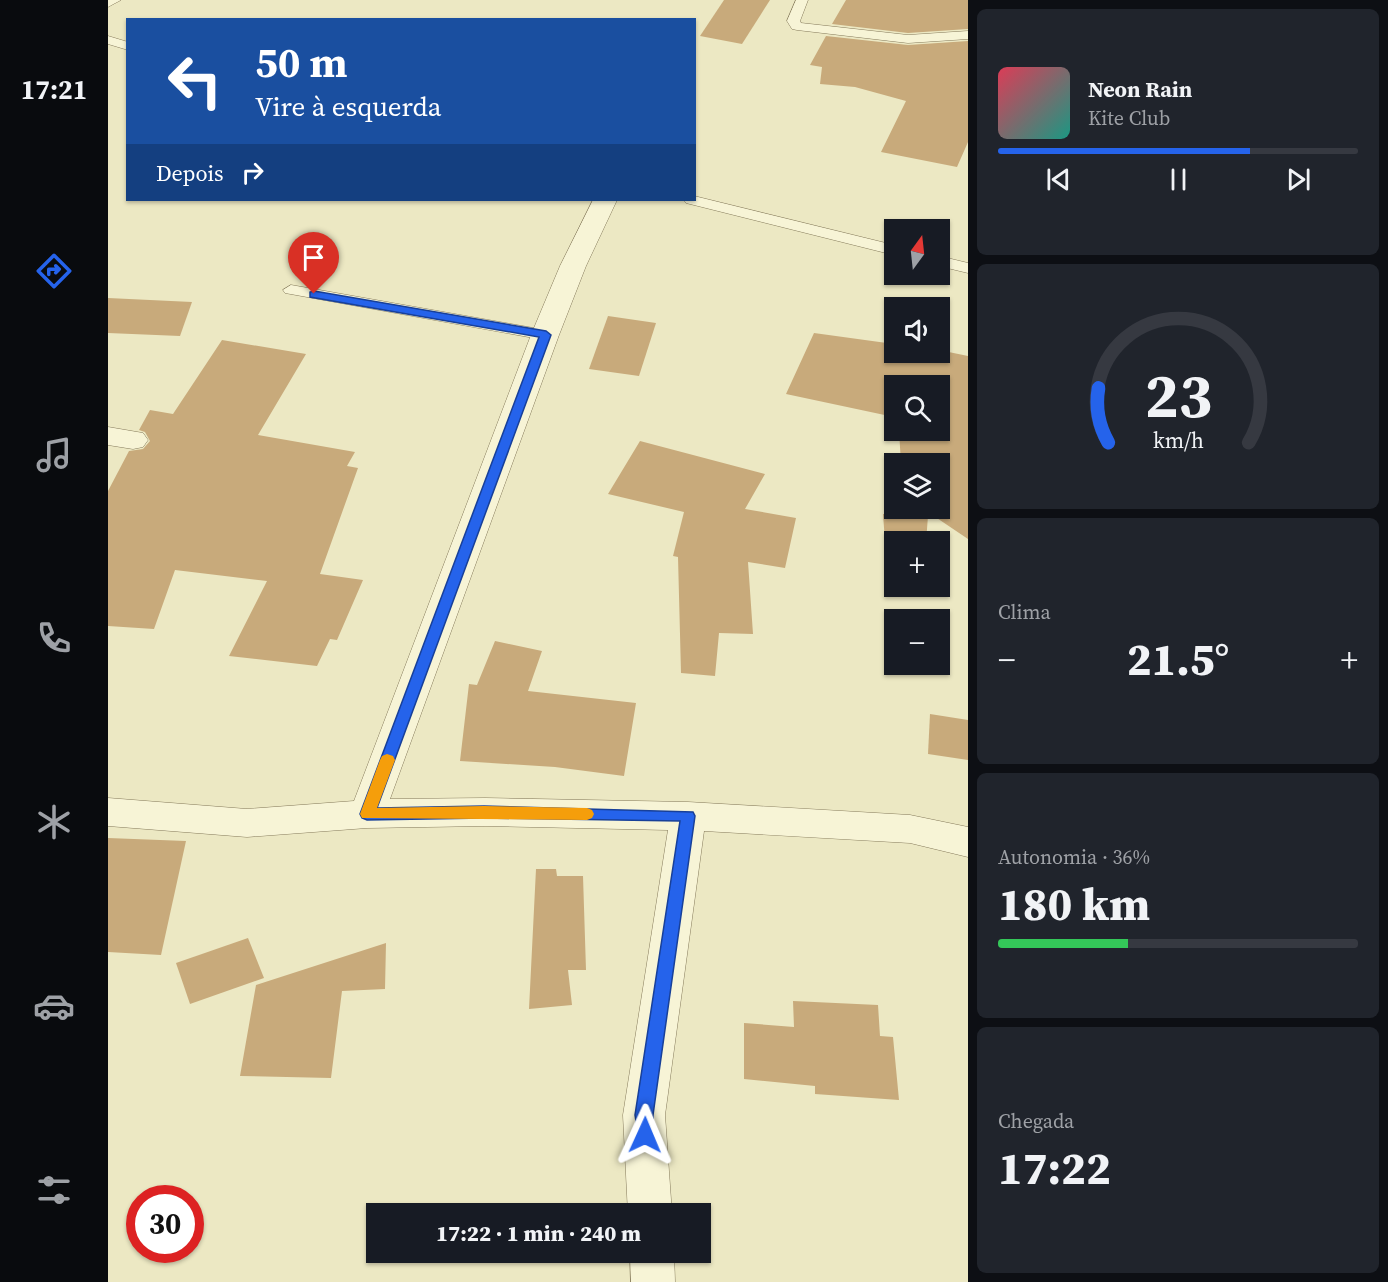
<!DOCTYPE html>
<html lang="pt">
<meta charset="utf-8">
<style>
:root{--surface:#171b24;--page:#20242c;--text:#f1f3f6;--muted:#9ea1a6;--line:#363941;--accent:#2563eb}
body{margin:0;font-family:"Source Serif 4",serif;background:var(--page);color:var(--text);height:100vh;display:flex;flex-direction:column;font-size:22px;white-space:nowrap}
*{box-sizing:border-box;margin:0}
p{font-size:20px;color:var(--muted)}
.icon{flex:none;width:33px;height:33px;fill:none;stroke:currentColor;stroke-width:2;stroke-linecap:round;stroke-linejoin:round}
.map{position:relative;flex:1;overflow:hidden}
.details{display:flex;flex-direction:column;gap:9px;padding:9px;background:#0d0f14;width:420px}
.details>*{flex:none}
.banner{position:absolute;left:18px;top:18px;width:570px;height:183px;border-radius:0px;box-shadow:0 2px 4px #0004;background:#1a4fa0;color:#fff;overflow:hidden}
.needle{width:39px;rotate:15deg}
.buttons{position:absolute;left:776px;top:219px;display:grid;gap:12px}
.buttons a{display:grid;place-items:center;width:66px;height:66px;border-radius:0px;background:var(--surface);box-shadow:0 2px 4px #0004;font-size:30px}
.speed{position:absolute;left:18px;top:1185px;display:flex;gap:12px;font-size:30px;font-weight:700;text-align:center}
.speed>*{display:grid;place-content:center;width:78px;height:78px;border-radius:50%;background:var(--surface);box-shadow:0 2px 4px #0004;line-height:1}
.speed .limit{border:9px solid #d22;background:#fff;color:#111}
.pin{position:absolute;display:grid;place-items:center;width:51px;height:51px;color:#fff;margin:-62px -26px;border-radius:50% 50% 50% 0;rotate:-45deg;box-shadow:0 0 6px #0007}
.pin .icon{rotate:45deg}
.me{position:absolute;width:66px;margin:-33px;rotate:1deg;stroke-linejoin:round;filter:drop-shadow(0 0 4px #0008)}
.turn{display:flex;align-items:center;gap:21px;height:126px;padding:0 30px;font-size:27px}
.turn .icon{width:78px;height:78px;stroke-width:2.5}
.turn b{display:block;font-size:42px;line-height:51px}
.then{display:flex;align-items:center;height:57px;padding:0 30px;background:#0003;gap:12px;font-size:22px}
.big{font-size:45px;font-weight:800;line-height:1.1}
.details .widget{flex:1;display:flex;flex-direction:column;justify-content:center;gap:9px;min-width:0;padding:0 21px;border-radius:9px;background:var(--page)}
.details .dial{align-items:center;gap:0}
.dial svg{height:156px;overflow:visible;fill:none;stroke:var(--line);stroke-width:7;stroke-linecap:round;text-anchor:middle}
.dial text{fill:var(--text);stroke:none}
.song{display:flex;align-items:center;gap:18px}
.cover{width:72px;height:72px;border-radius:9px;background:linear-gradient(135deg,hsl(350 70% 55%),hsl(170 70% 35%))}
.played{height:6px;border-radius:3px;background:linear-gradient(90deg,var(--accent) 70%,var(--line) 70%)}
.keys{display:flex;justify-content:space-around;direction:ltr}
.heat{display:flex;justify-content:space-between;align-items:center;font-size:33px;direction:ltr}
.charge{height:9px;border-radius:4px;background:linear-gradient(90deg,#34c759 36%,var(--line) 0)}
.trip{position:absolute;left:258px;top:1203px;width:345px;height:60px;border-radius:0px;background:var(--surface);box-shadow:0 2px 4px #0004;font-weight:800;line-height:60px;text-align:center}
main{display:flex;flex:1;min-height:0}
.dock{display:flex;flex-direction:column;width:108px;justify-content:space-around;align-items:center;background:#090b0e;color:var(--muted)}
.dock .icon{width:42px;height:42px}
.dock .current{color:var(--accent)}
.dock b{font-size:27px;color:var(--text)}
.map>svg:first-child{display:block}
.building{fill:#c8aa7b}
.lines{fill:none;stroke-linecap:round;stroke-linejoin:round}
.service-casing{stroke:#857a5b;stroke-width:1}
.minor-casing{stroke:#857a5b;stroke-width:1}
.service{fill:#f7f4d6;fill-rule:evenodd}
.minor{fill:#f7f4d6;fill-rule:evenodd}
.route{fill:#2563eb;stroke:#184099;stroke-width:1.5}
.slow{fill:#f59e0b}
</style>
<main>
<nav class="dock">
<b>17:21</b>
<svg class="icon current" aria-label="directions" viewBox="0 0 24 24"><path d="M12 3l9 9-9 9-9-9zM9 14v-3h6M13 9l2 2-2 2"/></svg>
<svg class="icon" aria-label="music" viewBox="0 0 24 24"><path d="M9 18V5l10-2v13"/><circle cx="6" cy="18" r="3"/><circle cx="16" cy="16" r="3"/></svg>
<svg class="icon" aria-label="phone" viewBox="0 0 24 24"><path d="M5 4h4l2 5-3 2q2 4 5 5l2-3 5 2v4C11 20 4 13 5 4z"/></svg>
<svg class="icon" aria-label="climate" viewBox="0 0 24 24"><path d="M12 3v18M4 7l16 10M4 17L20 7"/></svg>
<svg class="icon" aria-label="car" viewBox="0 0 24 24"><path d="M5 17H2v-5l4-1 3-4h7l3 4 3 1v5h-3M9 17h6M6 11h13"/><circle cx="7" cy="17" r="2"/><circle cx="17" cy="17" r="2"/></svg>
<svg class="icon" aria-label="filters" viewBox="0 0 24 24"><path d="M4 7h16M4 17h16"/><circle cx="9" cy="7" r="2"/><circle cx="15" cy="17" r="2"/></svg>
</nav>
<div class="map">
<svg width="860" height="1282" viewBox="0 0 860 1282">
<rect width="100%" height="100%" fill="#ece8c3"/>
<!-- building -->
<g class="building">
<polygon points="616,0 662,0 634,44 592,36"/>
<polygon points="738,0 860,0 860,29 800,33 724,24"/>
<polygon points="718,36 800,45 860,41 860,142 849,167 773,152 798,101 747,87 712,84 714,67 702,65"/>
<polygon points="0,298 84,302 72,336 0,333"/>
<polygon points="500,316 548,323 531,376 481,369"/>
<polygon points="706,333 786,344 786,352 831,352 831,350 860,356 860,539 814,508 831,508 831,464 793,464 791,430 831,430 831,386 786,386 786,417 678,394"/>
<polygon points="114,340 198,354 150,435 247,452 239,466 250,468 212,574 255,580 229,640 222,639 209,666 121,656 159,581 67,570 46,629 0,626 0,491 21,451 35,449 42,441 37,432 31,430 42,410 65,414"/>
<polygon points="532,441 657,474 637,509 688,518 677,568 640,562 645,634 611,633 607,676 573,673 570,557 565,556 576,512 500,494"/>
<polygon points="775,514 820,516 818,542 786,542 786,583 780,582"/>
<polygon points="387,641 434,651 420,691 528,703 516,776 447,767 352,761 361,684 369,685"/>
<polygon points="822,714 860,720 860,760 820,754"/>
<polygon points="0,838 78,841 53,955 0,952"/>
<polygon points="428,869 448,869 449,876 475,876 478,970 460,970 464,1005 421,1009"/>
<polygon points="140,938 156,978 82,1004 68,963"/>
<polygon points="278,943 277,989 234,991 223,1078 132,1076 148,985"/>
<polygon points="685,1001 770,1005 772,1036 785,1037 791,1100 707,1094 707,1086 636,1079 636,1023 686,1027"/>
</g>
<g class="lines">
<!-- service casing -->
<g class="service-casing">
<g id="service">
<polygon points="0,0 13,0 0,7"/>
<polygon points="688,0 700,0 692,21 693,23 800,35 860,31 860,39 800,43 689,30 684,29 679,21"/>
<polygon points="0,36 20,42 20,50 0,44"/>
<polygon points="586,196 786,245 786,255 578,203 576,200 586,200"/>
<polygon points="831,256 860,263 860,273 831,266"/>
<polygon points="183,285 437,330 445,335 437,340 177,293 175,290"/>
</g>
</g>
<!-- minor casing -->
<g class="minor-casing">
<g id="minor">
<polygon points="485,200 509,200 478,266 451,335 282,799 377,798 580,802 802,815 860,827 860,857 802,843 596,831 557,1115 564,1214 520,1214 515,1115 560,830 377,826 259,828 139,837 0,826 0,798 139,809 246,801 423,335 452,266"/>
<polygon points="0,427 35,433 40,440 35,447 25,449 0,445"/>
<polygon points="522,1252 566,1252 567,1282 523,1282"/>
</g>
</g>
<!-- service -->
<use href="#service" class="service"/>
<!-- minor -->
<use href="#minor" class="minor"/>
</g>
<!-- route -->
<polygon class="route" points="206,291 438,331 443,335 269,808 376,806 585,812 587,816 545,1115 546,1135 543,1140 537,1143 531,1140 527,1115 572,821 376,818 259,820 254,818 252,814 431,337 202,297 202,292"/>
<!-- slow -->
<polygon class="slow" points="279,754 285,756 287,760 269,808 376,806 479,808 484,810 486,814 484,818 479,820 254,818 252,814 272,760 274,756"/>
</svg>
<div class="buttons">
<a><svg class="needle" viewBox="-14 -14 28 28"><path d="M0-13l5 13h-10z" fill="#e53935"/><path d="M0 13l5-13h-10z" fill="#9ea1a6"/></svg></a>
<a><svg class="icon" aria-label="sound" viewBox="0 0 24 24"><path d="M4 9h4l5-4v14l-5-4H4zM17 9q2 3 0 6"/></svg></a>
<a><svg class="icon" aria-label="search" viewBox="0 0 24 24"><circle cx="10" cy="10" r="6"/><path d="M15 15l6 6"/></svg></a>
<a><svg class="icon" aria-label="layers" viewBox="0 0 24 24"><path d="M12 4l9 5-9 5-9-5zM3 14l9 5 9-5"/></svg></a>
<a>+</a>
<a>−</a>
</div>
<div class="speed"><div class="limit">30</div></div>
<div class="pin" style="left:206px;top:294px;background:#d93025"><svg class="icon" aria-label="arrive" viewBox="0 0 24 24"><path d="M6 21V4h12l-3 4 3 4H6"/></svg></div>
<svg class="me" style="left:537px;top:1135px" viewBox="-20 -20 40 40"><path d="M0-17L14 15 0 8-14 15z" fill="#2563eb" stroke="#fff" stroke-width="4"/></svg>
<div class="trip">17:22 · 1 min · 240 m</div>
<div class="banner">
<div class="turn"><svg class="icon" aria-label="left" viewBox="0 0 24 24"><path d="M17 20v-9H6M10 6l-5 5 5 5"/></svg><div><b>50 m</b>Vire à esquerda</div></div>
<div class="then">Depois<svg class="icon" aria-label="right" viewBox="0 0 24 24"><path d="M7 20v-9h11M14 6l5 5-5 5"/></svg></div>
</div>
</div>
<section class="details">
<div class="widget">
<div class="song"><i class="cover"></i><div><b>Neon Rain</b><p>Kite Club</p></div></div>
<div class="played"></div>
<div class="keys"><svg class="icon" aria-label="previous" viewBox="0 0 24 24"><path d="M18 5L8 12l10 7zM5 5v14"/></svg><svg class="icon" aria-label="pause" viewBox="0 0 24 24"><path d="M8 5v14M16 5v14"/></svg><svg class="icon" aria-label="next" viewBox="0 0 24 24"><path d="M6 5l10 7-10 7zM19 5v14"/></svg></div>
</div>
<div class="widget dial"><svg viewBox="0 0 100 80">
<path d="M14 69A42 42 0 1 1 86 69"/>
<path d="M14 69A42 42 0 0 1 9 41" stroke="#2563eb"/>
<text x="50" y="56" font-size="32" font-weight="700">23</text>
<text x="50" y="72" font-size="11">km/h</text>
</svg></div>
<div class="widget"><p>Clima</p>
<div class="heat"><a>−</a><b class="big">21.5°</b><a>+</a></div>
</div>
<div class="widget"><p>Autonomia · 36%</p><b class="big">180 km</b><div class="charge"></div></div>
<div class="widget"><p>Chegada</p><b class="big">17:22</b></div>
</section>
</main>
